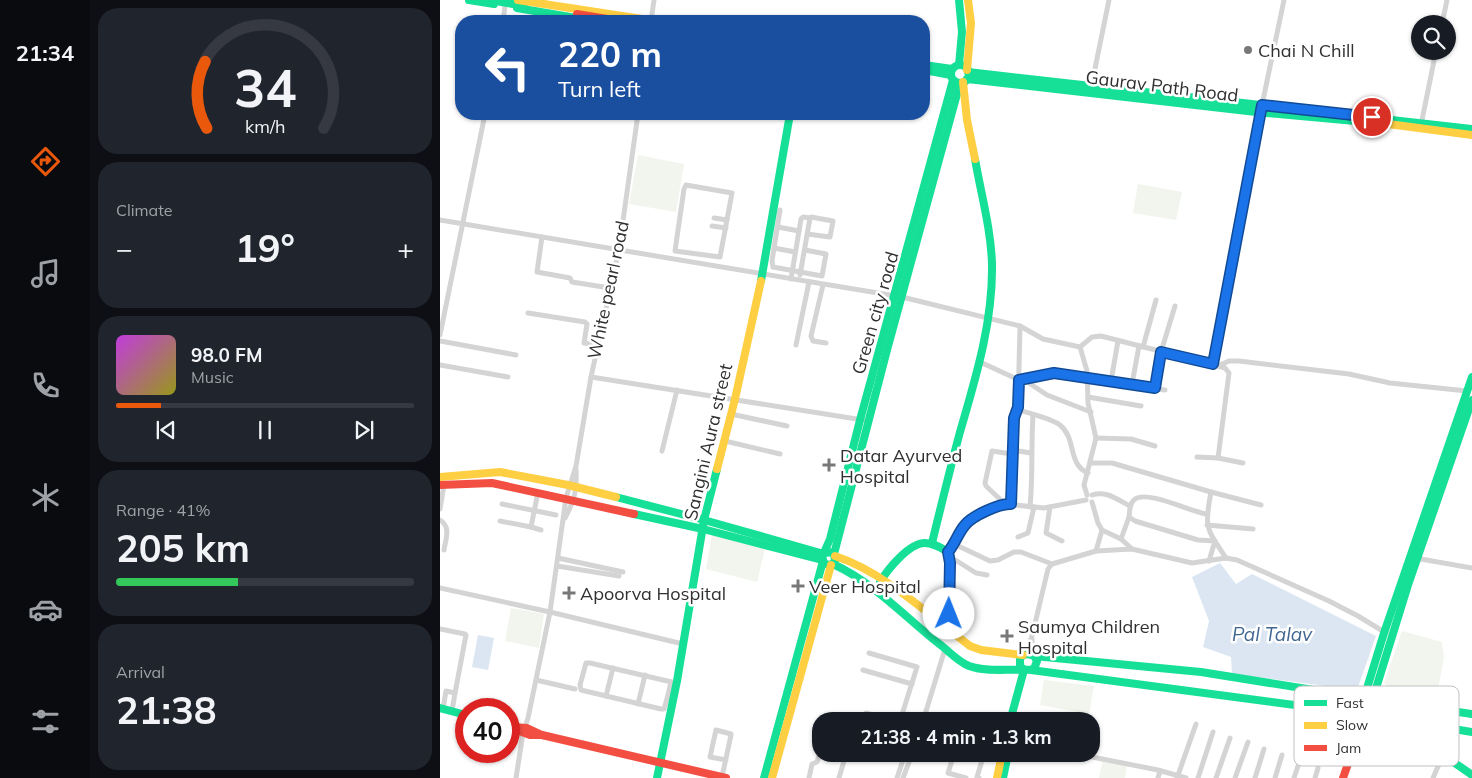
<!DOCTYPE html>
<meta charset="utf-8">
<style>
:root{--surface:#171b24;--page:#20242c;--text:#f1f3f6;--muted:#9ea1a6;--line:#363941;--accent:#ea580c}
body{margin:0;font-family:Mulish,sans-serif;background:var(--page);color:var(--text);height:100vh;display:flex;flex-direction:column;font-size:19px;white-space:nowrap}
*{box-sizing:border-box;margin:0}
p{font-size:16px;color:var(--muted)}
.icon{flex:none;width:28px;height:28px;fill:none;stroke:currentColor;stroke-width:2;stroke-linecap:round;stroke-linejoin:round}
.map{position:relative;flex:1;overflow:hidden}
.details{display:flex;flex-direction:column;gap:8px;padding:8px;background:#0d0f14;width:350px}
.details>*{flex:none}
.guide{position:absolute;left:15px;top:15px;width:475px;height:105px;border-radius:20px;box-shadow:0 1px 4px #0004;background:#1a4fa0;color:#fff;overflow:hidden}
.tools{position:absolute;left:971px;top:15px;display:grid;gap:10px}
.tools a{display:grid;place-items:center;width:45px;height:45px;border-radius:50%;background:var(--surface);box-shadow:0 1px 4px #0004;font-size:25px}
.speed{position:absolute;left:15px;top:698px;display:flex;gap:10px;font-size:25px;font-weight:700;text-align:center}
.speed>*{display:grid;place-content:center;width:65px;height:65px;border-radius:50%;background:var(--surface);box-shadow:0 1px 4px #0004;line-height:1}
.speed .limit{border:8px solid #d22;background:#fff;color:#111}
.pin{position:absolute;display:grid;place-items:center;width:42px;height:42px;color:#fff;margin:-21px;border:2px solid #fff;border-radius:50%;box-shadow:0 1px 5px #0007}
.me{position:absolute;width:55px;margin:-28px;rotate:1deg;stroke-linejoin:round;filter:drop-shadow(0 0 4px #0008)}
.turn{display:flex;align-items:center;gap:18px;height:105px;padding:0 20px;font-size:22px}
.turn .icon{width:65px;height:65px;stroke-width:2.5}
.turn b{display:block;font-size:35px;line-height:42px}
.big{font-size:38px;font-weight:700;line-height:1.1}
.details .card{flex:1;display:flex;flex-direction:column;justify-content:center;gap:8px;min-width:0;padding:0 18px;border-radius:20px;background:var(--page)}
.details .dial{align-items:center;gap:0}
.dial svg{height:130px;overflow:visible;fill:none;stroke:var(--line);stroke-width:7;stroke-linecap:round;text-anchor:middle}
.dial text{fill:var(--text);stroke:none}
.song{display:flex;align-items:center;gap:15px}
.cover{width:60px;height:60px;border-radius:8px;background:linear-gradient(135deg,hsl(290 70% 55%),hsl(60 70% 35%))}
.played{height:5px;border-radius:2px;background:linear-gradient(90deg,var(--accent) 15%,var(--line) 15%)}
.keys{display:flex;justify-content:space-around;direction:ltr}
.heat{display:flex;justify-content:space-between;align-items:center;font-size:28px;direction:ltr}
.charge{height:8px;border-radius:4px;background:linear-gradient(90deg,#34c759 41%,var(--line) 0)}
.trip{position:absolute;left:372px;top:712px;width:288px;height:50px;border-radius:20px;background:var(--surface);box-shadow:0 1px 4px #0004;font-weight:700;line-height:50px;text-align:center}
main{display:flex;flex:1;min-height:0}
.menu{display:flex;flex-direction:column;width:90px;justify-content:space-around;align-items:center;background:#090b0e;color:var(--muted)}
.menu .icon{width:35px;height:35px}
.menu .current{color:var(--accent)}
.menu b{font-size:22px;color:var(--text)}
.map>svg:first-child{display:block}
.green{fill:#f1f5ed}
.water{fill:#dbe6f2}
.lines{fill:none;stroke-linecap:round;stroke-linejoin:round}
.street{stroke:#d4d4d4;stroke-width:5}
.fast{stroke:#16e098;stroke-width:8}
.slow{stroke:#ffcf43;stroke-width:8}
.jam{stroke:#f24e42;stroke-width:8}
.route-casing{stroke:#114b97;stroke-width:12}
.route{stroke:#1a73e8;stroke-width:9}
.poi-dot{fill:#787878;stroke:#fff;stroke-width:2}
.labels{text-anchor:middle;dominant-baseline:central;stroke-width:5;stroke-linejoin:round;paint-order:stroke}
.poi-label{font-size:18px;fill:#303030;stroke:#fff;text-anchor:start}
.street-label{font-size:18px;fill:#303030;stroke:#fff}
.water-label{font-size:19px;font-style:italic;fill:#406791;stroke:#fff}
.key{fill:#fff;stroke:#c1c1c1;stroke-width:1}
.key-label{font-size:14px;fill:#303030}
</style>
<main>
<nav class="menu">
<b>21:34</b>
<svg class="icon current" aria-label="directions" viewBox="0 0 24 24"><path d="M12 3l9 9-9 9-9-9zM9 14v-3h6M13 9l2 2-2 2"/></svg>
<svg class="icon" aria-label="music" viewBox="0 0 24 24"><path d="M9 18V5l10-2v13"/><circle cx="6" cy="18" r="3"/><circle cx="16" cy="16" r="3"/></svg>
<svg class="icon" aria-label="phone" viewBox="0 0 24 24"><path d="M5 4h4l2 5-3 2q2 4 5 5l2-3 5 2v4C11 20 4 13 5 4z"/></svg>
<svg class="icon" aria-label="climate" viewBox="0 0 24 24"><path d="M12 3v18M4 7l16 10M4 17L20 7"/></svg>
<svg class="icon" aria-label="car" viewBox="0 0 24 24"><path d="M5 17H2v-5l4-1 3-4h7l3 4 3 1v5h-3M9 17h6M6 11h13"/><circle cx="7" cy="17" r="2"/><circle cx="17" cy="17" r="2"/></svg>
<svg class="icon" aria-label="filters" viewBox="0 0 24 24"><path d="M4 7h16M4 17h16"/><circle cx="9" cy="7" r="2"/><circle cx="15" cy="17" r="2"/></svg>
</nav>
<section class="details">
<div class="card dial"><svg viewBox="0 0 100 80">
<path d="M14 69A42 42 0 1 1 86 69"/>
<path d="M14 69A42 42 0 0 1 13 28" stroke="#ea580c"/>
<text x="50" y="56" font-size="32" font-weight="700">34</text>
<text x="50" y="72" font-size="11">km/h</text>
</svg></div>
<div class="card"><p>Climate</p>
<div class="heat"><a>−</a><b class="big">19°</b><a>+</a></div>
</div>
<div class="card">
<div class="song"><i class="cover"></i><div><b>98.0 FM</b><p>Music</p></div></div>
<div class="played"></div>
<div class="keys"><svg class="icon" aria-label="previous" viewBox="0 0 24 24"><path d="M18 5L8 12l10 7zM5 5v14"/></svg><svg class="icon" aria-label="pause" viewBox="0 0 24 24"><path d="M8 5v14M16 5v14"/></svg><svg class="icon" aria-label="next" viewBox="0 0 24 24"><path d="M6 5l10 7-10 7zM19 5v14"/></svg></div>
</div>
<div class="card"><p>Range · 41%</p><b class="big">205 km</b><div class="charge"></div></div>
<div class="card"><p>Arrival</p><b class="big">21:38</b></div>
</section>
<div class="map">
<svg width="1032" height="778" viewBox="0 0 1032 778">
<rect width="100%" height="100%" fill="#fff"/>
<!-- green -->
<g class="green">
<polygon points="198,155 244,164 236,212 189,204"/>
<polygon points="698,184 742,192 736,220 693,213"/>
<polygon points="272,535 325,549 317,582 266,569"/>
<polygon points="71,608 104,614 99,648 65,641"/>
<polygon points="962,631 1002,642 1004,657 996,701 953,691 944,683"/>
<polygon points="604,680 654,686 649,714 600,705"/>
<polygon points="663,760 687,765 685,778 659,778"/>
</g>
<!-- water -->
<g class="water">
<polygon points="780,563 796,584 812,574 936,636 917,690 792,674 791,657 763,647 769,621 752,577"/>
<polygon points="38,635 54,638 48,670 32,667"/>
</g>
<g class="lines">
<!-- street -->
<g class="street">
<polyline points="63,21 65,6 63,3"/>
<polyline points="211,21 214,0"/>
<polyline points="1002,24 1007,0"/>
<polyline points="651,88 669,0"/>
<polyline points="981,125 996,51"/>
<polygon points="246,185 292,193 280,257 235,251 244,189"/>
<polyline points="340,210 332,261 333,267 382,276 386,254 365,250"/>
<polyline points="274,218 287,220"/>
<polyline points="0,220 462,297 580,326 603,339 640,347 652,337 661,336 778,366 785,368 789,373 778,458 803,463"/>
<polyline points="272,226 286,228"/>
<polyline points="338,227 359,231"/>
<polyline points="102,237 97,272 130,278 132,282 170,288"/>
<polyline points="334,248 355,252"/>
<polyline points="360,275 370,218 371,217 393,221 390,237 367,234"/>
<polyline points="351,279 361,219 363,217 370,218"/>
<polyline points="383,285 371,336 373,341 386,343"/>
<polyline points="88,313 145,322 147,324 144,343 158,345"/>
<path d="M580,326L578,407L580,410C590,414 611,418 620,425C637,439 627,464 648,473"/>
<polyline points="0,335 45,114"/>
<polyline points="0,341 76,355"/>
<polyline points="356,345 369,282"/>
<polyline points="640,347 647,371 648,403 656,438 644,485 647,495"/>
<polyline points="703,347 716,300"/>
<polyline points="540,362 579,380 614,373 725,390"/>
<polyline points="0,365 68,377"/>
<polyline points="773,365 822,105 844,0"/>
<polyline points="778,366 789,361 799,361 909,374 950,383 1027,391"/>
<polyline points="151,377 423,420"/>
<polyline points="583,379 607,395 651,412"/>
<polyline points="671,381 678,341"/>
<polyline points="692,384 699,346"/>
<polyline points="715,388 721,352 735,306"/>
<polyline points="648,397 701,406"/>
<polyline points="291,414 347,426"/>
<polyline points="656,438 691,439 715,446"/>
<polyline points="285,441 340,454"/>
<polyline points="572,450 591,453"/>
<polyline points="222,451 237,390"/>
<polyline points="757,457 778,458"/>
<polyline points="651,463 672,463 771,492 821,505"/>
<path d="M771,492C764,528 766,528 786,558"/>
<path d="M652,495C666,490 678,500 690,506"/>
<polyline points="652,502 658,523 662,530 656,551"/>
<polyline points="62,504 116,515"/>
<polyline points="565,504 546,486 545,483 552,451 572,454"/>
<polyline points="571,505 574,418 578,407"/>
<path d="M590,507C593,476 591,446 593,415"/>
<polyline points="610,507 606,533 622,541"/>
<polyline points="0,509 4,485"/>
<path d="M767,514C751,512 708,490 695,499C689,503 690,511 689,517L695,521L758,540L775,541L769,561"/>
<path d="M125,518C135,499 137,490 136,469"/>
<path d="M0,520C11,527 6,538 4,550"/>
<polyline points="60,521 91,527 98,492"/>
<polyline points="767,525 813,529"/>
<polyline points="91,527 101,530"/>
<polyline points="662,530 681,539 691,548"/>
<polyline points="578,537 588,533 594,507"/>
<polyline points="681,539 689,517"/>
<polyline points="514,544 550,561 558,560 574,552 581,552 612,564"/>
<polyline points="508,552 525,525 533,518 565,504 604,508 646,500"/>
<polyline points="509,556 536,573 547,575"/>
<polyline points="118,558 183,572"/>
<polyline points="975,558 1032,568"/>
<polyline points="117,566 179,576"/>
<polyline points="0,588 110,612 243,644"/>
<polyline points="0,629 25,634 26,635 15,693 6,691 3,709"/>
<polyline points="592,639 592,655"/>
<polyline points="429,653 477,667 460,721"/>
<polyline points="586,654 592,636 608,569 612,564 656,551 692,549 752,563 786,558 797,560 889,601 918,616 946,633"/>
<polyline points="423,670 472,684"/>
<polyline points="96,680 135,689"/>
<polyline points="166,696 173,668"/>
<polyline points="227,699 231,682"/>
<polyline points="233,700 227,699 224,709 221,709 145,691 141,690 140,685 146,663 150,663 236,683"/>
<polyline points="198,704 205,675"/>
<polyline points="12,711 15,693"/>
<polyline points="426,713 454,721"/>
<polyline points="483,721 505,649"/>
<polyline points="883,752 894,711"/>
<polyline points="514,754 508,773 526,778"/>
<polyline points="637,754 718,770 746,778"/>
<polyline points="282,777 291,735 291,734 276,730 270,757 286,760"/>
<polyline points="76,778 83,733 88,718 110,612 126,498 136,466 151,377 179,249 198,114"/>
<polyline points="369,778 372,764 377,762 381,749"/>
<polyline points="399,778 406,754"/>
<polyline points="457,778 465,754"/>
<polyline points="463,778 472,754"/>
<polyline points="539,778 537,777 544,754"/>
<polyline points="718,778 720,771"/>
<polyline points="737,778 756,724"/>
<polyline points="758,778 773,732"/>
<polyline points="776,778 790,738"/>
<polyline points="795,778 808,742"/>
<polyline points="815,778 824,749"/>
<polyline points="835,778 842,755"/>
<polyline points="854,778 860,760"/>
<polyline points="875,778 878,768"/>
<polyline points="993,778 1003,755"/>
</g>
<!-- fast -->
<g class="fast">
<polyline points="29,0 54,4"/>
<polyline points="50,0 84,6"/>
<polyline points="519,0 522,32 519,65"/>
<polyline points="77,8 142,19"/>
<polyline points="484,65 512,69"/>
<circle cx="520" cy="74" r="9"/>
<polyline points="484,70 511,75"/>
<polyline points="528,72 1032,129"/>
<polyline points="527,79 816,112 948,124"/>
<polyline points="321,281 350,114"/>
<polyline points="176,497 264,520 384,554"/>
<polyline points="194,514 263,529 382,560"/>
<path d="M492,543C501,506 510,469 520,432C536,377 553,322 552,264C551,229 541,194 535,159"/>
<polyline points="385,553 389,552 394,554 395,561 393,564 388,565 384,563 382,557 390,539 420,420 513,80"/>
<polyline points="394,554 447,350 520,83"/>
<path d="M393,564C434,583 463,615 498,643C508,650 517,661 529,666C545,672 566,669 583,670"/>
<path d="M440,582C448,569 469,543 485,543C494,543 501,548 508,552L510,563L509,631"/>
<path d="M594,656L597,661L594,669C588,670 584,671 580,666V658C585,653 588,654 594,656L761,672L924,698L944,633L1032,377"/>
<polyline points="591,670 923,714"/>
<circle cx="929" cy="706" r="9"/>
<polyline points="933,698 968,585 1032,400"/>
<polyline points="936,700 1032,714"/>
<polyline points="0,708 26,715"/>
<polyline points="932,715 1032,732"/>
<polyline points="570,721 584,670"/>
<polyline points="956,722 1032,775"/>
<polyline points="217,778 237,681 264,520 277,469"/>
<polyline points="324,778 383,561"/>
<polyline points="563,778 568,754"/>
</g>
<!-- slow -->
<g class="slow">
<polyline points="78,0 215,21"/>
<polyline points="527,70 531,23 528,0"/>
<polyline points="523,82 527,120 535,159"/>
<polyline points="948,124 1032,135"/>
<polyline points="277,469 295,399 321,281"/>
<polyline points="0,477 60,472 128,485 176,497"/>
<path d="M395,556C444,572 489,615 530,646L541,650L583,655"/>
<polyline points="332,778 391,565"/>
<polyline points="557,778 562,754"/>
</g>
<!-- jam -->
<g class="jam">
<polyline points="137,14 179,21"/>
<polyline points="0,485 52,483 194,514"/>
<polyline points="69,727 90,735 102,735 286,778"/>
<polyline points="71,727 87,728 102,735"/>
<polyline points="903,778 925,715"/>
</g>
</g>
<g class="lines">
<!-- route casing -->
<g class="route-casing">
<path id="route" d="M509,614L510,563L508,552C515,544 518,533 525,525C532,516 560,503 571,504L574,418L578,407L579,380L614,373L715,388L721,352L773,364L822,105L932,117"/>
</g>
<!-- route -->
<use href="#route" class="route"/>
</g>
<!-- markers -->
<g class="poi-dot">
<circle cx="808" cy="50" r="5"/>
<path d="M386.5 457.5h5v5h5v5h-5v5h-5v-5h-5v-5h5z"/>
<path d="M355.5 578.5h5v5h5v5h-5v5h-5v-5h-5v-5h5z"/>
<path d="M126.5 585.5h5v5h5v5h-5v5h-5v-5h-5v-5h5z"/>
<path d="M564.5 628.5h5v5h5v5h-5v5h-5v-5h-5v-5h5z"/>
</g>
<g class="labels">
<!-- poi labels -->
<g class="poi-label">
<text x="818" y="50">Chai N Chill</text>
<text x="400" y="455">Datar Ayurved<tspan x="400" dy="21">Hospital</tspan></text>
<text x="369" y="586">Veer Hospital</text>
<text x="140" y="593">Apoorva Hospital</text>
<text x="578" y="626">Saumya Children<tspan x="578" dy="21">Hospital</tspan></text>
</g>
<!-- street labels -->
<g class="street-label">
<text transform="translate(722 86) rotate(7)">Gaurav Path Road</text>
<text transform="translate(168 290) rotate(-78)">White pearl road</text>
<text transform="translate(435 313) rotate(-74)">Green city road</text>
<text transform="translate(268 442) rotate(-77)">Sangini Aura street</text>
</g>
<!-- water labels -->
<g class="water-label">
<text x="832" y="634">Pal Talav</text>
</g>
</g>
<!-- legend -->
<rect x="854" y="686" width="165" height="80" rx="8" class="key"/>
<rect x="864" y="700" width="23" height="6" fill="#16e098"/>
<rect x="864" y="722" width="23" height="7" fill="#ffcf43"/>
<rect x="864" y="745" width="23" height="6" fill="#f24e42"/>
<g class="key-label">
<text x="896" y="708">Fast</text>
<text x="896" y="730">Slow</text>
<text x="896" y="753">Jam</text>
</g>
</svg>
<div class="tools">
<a><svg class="icon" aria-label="search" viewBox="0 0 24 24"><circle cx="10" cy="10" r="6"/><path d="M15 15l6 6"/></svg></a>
</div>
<div class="speed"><div class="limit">40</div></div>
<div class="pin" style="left:932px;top:117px;background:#d93025"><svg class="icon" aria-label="arrive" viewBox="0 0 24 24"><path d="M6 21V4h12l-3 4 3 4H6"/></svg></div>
<svg class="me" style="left:509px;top:614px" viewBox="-20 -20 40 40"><circle r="19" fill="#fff"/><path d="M0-13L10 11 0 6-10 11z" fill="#1a73e8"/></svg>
<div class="trip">21:38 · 4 min · 1.3 km</div>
<div class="guide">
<div class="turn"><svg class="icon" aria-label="left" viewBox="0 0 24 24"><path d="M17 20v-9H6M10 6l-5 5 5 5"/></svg><div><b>220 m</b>Turn left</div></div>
</div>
</div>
</main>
